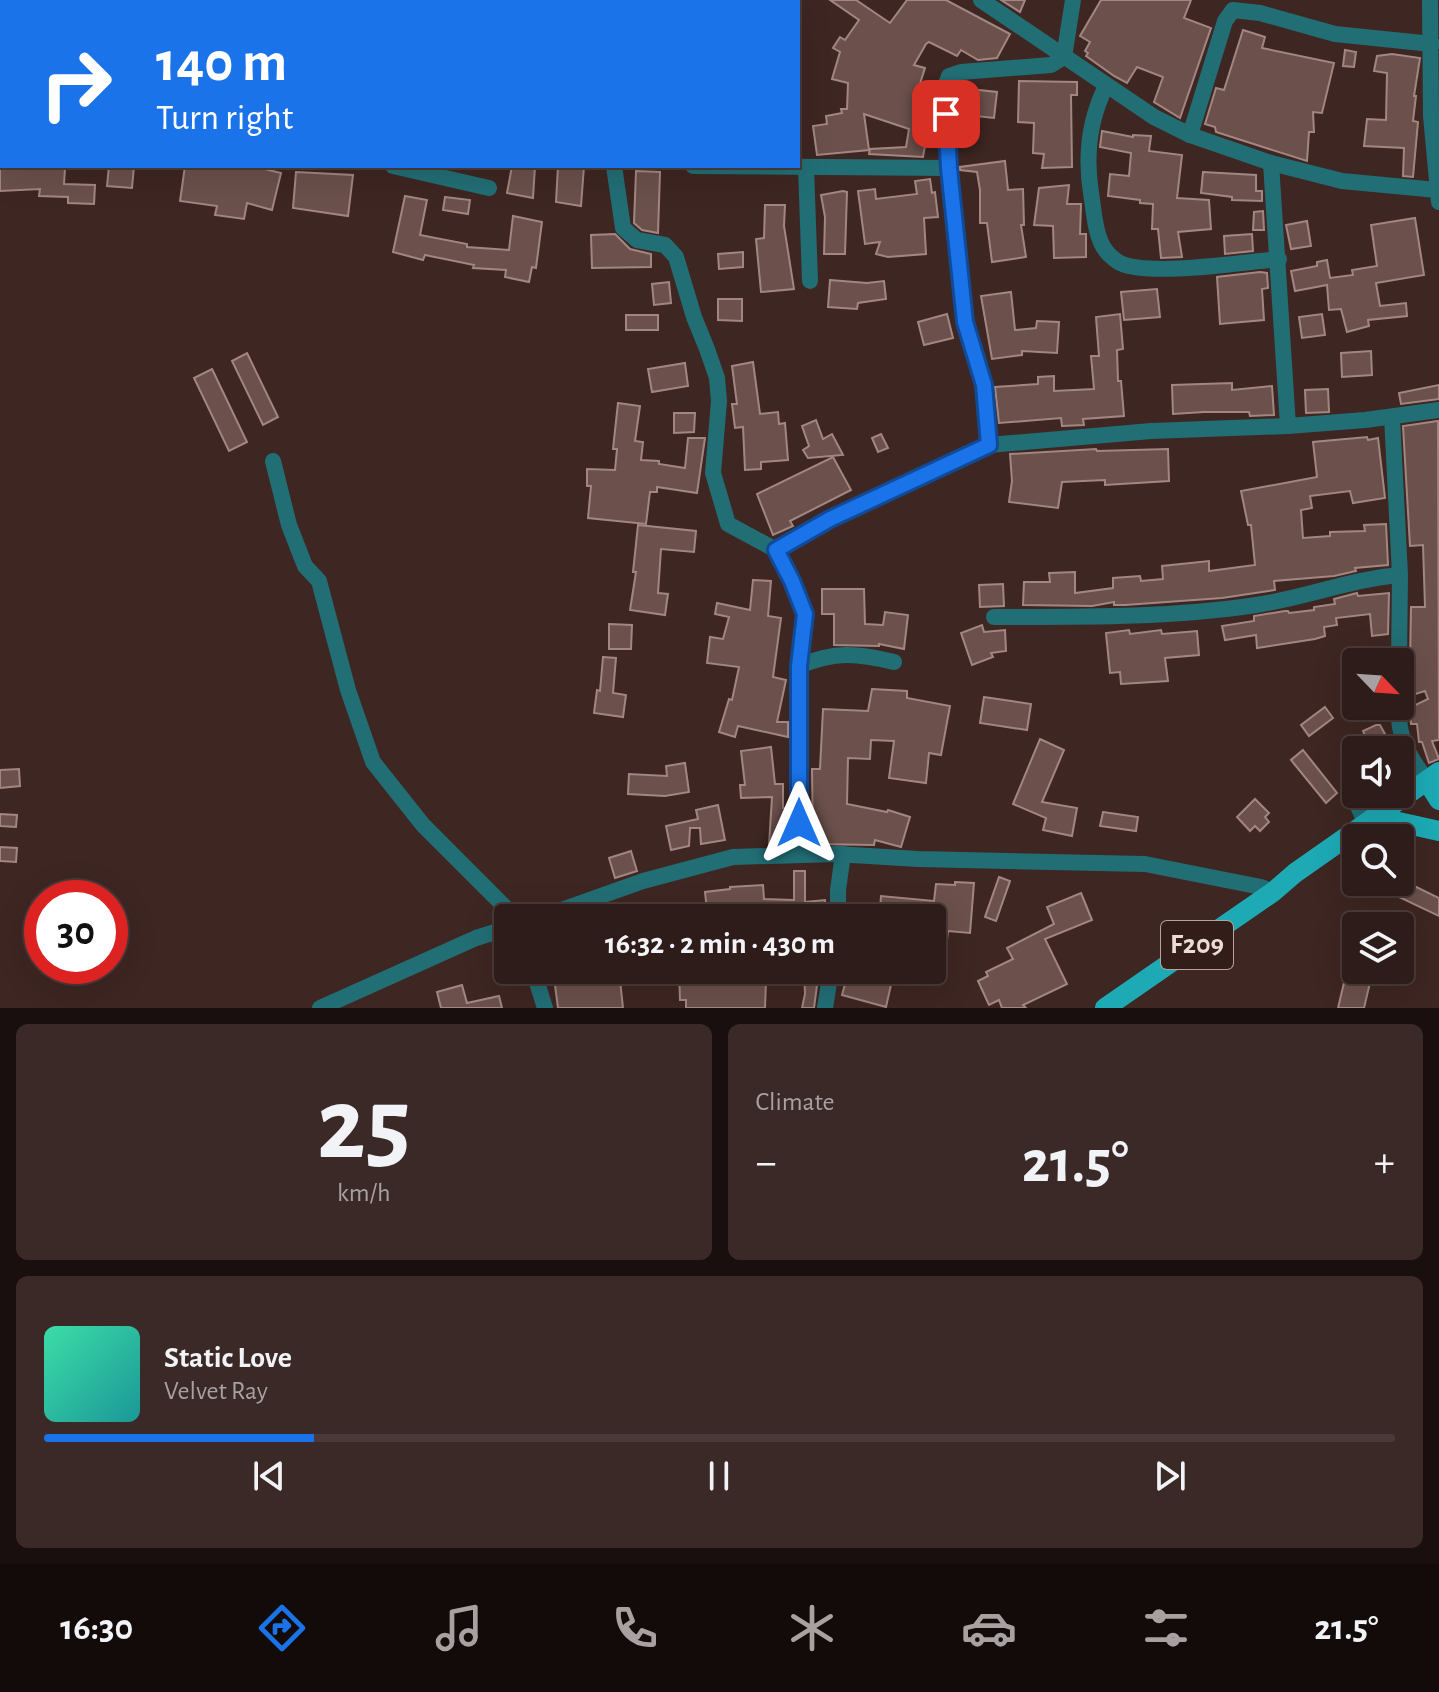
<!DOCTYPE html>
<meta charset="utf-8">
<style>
:root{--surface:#2e1c1a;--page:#3a2927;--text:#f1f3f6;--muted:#a7a1a2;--line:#493a39;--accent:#1a73e8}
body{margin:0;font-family:"Alegreya Sans",sans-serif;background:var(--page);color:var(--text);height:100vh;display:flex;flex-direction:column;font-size:30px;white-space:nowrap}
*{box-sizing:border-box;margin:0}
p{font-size:26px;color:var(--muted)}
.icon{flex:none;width:44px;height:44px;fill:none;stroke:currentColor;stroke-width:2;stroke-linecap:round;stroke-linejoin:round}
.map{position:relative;height:1008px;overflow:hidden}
.drawer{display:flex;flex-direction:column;gap:16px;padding:16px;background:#190f0e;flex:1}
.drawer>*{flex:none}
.guide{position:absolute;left:0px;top:0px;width:800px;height:168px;box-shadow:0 8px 32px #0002,0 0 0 2px var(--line);background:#1a73e8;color:#fff;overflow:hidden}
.needle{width:52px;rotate:115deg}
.controls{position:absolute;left:1342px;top:648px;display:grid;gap:16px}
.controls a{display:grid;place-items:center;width:72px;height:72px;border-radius:8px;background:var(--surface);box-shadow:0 8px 32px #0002,0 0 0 2px var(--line);font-size:40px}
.speed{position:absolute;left:24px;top:880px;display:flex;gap:16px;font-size:40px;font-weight:700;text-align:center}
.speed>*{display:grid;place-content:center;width:104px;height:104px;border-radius:50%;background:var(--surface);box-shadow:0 8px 32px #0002,0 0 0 2px var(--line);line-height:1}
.speed .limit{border:12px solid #d22;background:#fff;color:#111}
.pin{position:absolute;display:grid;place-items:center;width:68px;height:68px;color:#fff;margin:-34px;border-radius:16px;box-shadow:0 4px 12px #0006}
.me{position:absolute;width:88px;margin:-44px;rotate:0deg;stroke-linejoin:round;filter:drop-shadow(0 0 6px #0008)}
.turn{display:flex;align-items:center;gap:28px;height:168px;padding:0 24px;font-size:36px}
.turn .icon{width:104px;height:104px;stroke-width:2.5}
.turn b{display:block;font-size:56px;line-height:68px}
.big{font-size:60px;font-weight:700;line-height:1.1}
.drawer .card{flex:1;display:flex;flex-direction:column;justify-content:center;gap:12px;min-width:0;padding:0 28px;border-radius:12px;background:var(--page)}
.drawer .dial{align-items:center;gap:0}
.dial b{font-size:104px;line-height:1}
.song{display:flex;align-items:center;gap:24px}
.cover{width:96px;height:96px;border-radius:12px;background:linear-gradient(135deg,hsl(160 70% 55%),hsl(180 70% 35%))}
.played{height:8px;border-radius:4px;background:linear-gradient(90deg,var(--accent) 20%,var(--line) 20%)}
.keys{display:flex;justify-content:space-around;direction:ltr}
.heat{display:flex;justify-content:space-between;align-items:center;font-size:44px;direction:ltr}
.drawer .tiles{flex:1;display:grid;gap:16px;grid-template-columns:1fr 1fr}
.card:last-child{grid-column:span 2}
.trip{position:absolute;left:494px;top:904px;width:452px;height:80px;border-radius:8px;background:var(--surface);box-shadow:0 8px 32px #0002,0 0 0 2px var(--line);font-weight:700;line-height:80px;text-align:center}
.dock{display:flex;height:128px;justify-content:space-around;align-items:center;background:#120b0a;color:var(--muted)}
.dock .icon{width:56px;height:56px}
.dock .selected{color:var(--accent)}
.dock b{font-size:36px;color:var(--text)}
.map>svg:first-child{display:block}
.building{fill:#6b504b;stroke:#a38681;stroke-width:2}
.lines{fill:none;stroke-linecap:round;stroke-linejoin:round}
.minor{stroke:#226e75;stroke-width:16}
.major{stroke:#1daab5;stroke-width:20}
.route-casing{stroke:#114b97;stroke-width:20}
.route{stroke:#1a73e8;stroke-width:14}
.labels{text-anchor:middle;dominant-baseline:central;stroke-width:8;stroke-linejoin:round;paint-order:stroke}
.shield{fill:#331d18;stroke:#b4a39e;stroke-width:2}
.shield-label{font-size:28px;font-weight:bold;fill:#ecdcd8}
</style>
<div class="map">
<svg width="1439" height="1008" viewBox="0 0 1439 1008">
<rect width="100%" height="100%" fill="#3e2622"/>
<!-- building -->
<g class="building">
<polygon points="830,0 856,0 890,23 907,0 946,0 1010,34 997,58 978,60 961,50 957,56 929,42 926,44 914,65 925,68 917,93 934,94 924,122 936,123 936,135 927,135 923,157 869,154 870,149 906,147 909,129 864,114 869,150 817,155 813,126 827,124 826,116 842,113 841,109 847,109 848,83 832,79 840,52 833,48 840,37 845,40 859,20"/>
<polygon points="1001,0 1025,0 1020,12"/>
<polygon points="1101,0 1191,0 1184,18 1211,28 1180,118 1154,102 1163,77 1137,67 1127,83 1114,76 1086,56 1088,53 1085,51 1090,42 1080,36"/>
<polygon points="1243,30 1265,37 1262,48 1334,63 1322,113 1313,112 1314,132 1309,132 1307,161 1216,132 1215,127 1205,124 1216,88 1224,90"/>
<polygon points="1345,50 1356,52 1354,67 1343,66"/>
<polygon points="1392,54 1420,58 1414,96 1416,96 1413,121 1418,122 1413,177 1403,176 1404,148 1364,146 1367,119 1386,120 1387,73 1374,71 1377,56"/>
<polygon points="1019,81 1077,82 1077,95 1071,95 1072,167 1042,168 1044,154 1033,153 1034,123 1018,122"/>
<polygon points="960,88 997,92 994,118 957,114"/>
<polygon points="1102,131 1133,137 1133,135 1151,136 1149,151 1182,155 1177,198 1209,200 1211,229 1178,232 1182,257 1161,258 1158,229 1152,229 1153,204 1140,203 1140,200 1108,196 1110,174 1129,176 1131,153 1100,147"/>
<polygon points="1005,161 1008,190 1023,189 1024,225 1021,225 1026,257 992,262 987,223 980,223 980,190 977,172 960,170 960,167"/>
<polygon points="0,166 65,169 64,184 95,185 94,204 68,203 68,197 39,196 40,189 0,191"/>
<polygon points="109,166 134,166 132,188 107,186"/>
<polygon points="185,166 252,166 281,173 272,210 247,203 244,219 215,215 217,206 180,201"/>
<polygon points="512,166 535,166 533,198 507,193"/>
<polygon points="558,166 584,166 581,206 556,202"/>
<polygon points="636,171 660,172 658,233 642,230 634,223"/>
<polygon points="296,172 353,175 348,216 293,208"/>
<polygon points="1203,172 1256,175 1256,191 1262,191 1262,201 1232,200 1232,197 1201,193"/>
<polygon points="930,179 932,193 935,192 938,217 924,218 926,254 888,257 876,254 880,242 865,244 858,191 875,189 876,199 917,194 915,181"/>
<polygon points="1069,185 1067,204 1081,204 1080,234 1086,234 1086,257 1054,258 1053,226 1034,225 1039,188"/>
<polygon points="843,191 847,192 845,254 824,254 825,217 821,195"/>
<polygon points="405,196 427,200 420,235 467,244 467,247 509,250 513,216 542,222 536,268 532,267 529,282 505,277 506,270 473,268 474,265 425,255 423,260 393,252"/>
<polygon points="445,197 470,200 468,214 443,210"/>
<polygon points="765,205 785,205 784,226 794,289 761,292 756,239 764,238"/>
<polygon points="1263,211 1264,230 1253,230 1254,212"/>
<polygon points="1415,218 1424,275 1376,283 1380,306 1406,303 1407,316 1368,320 1369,326 1347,332 1341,309 1329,310 1327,285 1295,291 1291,271 1317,266 1317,262 1327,260 1330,278 1353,275 1352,270 1377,266 1371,225"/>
<polygon points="1307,221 1311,246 1291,249 1286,225"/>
<polygon points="615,234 630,249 651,254 651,267 592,268 591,235"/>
<polygon points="1252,234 1253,251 1225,254 1224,236"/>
<polygon points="743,252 743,267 719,269 718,254"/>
<polygon points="1260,272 1267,273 1268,288 1262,289 1264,320 1220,324 1217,277"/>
<polygon points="830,280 867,283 884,281 886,299 858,303 857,309 828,307"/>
<polygon points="669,282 671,303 654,305 652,284"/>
<polygon points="1157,289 1160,317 1124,320 1121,292"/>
<polygon points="1011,292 1015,330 1036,328 1037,321 1059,322 1057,353 1022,351 1022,355 992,359 981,296"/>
<polygon points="718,299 742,299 742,321 718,320"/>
<polygon points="947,314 953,338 924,345 918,322"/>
<polygon points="1120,314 1123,349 1117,350 1118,381 1121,381 1124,416 1083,419 1084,425 1062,426 1061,418 999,423 995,387 1038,384 1038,377 1054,376 1054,391 1094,389 1091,356 1099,356 1096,317"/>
<polygon points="1322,314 1325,335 1302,338 1299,317"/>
<rect x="626" y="315" width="32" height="15"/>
<polygon points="1371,351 1372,375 1342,377 1341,353"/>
<polygon points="247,353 278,417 263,425 232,361"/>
<polygon points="753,362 760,414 778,412 779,424 785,423 788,460 761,462 761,469 745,470 743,427 735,428 732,404 737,404 732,366"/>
<polygon points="685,363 688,386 652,392 648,369"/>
<polygon points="212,369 247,442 229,451 194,378"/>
<polygon points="1232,383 1232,390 1272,386 1274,415 1250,416 1249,412 1204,412 1173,414 1172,385"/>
<polygon points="1439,385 1439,399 1401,404 1399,393"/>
<polygon points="1328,389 1329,412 1306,413 1305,390"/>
<polygon points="618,403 640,406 635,441 643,442 641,460 659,461 659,464 685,468 688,438 705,438 697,493 657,487 657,492 650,492 646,524 588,518 591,486 587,486 587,469 615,470 617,449 613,449"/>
<polygon points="674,413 695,413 694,432 674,433"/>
<polygon points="816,420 823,439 832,434 843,455 808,458 803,450 809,446 802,426"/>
<polygon points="1438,421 1439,740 1432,741 1439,759 1429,763 1422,742 1419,742 1417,724 1411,724 1409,708 1428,699 1425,691 1406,697 1406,670 1410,662 1411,607 1425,607 1423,545 1410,546 1403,426"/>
<polygon points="881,434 888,448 878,452 872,438"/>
<polygon points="1367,437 1368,440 1378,438 1385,498 1353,503 1350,491 1310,496 1312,508 1301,510 1303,538 1330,536 1330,532 1365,531 1364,525 1386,524 1388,565 1355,568 1356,571 1334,576 1274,581 1275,590 1222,598 1125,605 1114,605 1114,602 1092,606 1023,605 1024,582 1050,582 1049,573 1075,572 1075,593 1113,588 1113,578 1140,576 1141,581 1163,579 1162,566 1209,561 1209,571 1255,565 1251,525 1248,525 1241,491 1317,477 1313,442"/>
<polygon points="1096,449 1097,451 1168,449 1169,481 1105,485 1105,480 1062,482 1058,508 1009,502 1012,481 1010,454"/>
<polygon points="833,457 851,490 790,521 793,526 773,535 757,494"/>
<polygon points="638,525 696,531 694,552 661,549 658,593 668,594 665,615 630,610 636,572 633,572"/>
<polygon points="753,580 771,581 768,616 781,618 773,677 786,680 777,722 788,722 788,737 738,726 735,737 719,732 729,699 732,700 739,667 707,663 710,637 723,639 729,617 715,614 717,603 750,610"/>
<polygon points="1003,584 1004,606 980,607 979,585"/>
<polygon points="822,589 864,589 865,624 883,625 885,612 908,615 904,649 879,644 879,646 834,645 834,614 822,614"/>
<polygon points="1357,593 1358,596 1389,593 1388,634 1372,636 1370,614 1336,618 1337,625 1324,627 1325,636 1315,639 1257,648 1256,635 1225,640 1222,626 1254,621 1254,616 1285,611 1288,611 1289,613 1314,610 1314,607 1335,604 1334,599"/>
<polygon points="609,624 632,625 631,649 609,649"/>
<polygon points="982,625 984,632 1005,630 1006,651 991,653 993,657 972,665 961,633"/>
<polygon points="1129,630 1130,634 1161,630 1162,634 1197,631 1199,655 1165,658 1168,681 1121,684 1120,672 1110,673 1106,633"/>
<polygon points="603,657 616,658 613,693 626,695 623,717 594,713 597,690 600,691"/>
<polygon points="872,689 907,691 907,698 950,706 941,755 929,753 926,783 889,778 894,741 871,740 870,759 848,758 847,804 887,812 888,810 910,817 901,847 875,840 874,845 813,844 812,769 820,769 823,709 868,711"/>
<polygon points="984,697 1031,704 1027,730 980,723"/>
<polygon points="1325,707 1333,718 1309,736 1301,725"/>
<polygon points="1376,725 1380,725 1385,734 1368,742 1363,731"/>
<polygon points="1040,739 1064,750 1042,802 1077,808 1072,836 1043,830 1046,818 1013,804"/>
<polygon points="771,747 775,784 783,784 783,808 787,808 785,844 769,845 772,797 741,798 740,785 745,785 741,751"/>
<polygon points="1303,750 1337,793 1326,803 1291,760"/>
<polygon points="685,763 689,792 665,796 628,794 629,774 667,776 666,766"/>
<polygon points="19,769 20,786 0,788 0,770"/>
<polygon points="1255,799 1269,813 1265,817 1269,822 1260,831 1255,826 1250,831 1237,817"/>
<polygon points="718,805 725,840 701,844 700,828 690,828 689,846 671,850 666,826 698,819 696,810"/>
<polygon points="1103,812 1138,817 1136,831 1100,826"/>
<polygon points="0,814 17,815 16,827 0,826"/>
<polygon points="0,847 17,848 16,862 0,861"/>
<polygon points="631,851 637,871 615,878 609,858"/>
<polygon points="794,871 805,871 805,902 825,900 826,911 798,914 798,918 731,918 731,909 707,911 705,892 730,889 730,887 763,885 764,899 794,900"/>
<polygon points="999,877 1010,881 996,921 985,917"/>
<polygon points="955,882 974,883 970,933 948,931 947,940 932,939 932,918 899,918 899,910 880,909 881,896 934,901 936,884 955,885"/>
<polygon points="1406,882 1439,898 1439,916 1399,897"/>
<polygon points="1081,893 1092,920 1045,939 1067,984 1023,1005 1026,1008 1002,1008 999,1000 989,1005 978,981 988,976 986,972 1013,959 1007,948 1054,924 1047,907"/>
<polygon points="662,907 685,908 684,918 661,918"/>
<polygon points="553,970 619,970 623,1008 558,1008"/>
<polygon points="679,970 738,970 738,981 766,980 765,1008 686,1008 686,1000 680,1000"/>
<polygon points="804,970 819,970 814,1008 802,1008 805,994"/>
<polygon points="849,970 868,970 893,976 886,1007 842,995"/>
<polygon points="1347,970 1373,970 1364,1008 1338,1008"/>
<polygon points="462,985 467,1003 499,996 502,1008 441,1008 437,992"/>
</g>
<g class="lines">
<!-- minor -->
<g class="minor">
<polyline points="981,0 1154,117 1190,135 1271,163 1342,181 1437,190"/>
<polyline points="1430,0 1431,116 1439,202"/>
<polyline points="100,2 100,0"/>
<polyline points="271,2 272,0"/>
<polyline points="446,2 447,0"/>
<polyline points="1064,57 1073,0"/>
<path d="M1106,86C1089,120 1085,155 1091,193C1094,211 1095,237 1106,251C1109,255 1116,261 1120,263C1150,277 1243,262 1279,259"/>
<polyline points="1190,135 1225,21 1233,10 1260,13 1335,34 1432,44"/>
<polyline points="1271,163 1288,426"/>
<polyline points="393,166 489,188"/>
<polyline points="614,166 623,228 637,240 665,245 676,257 694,317 707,349 717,378 719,401 713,473 728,524 776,550 830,519 989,445 1151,431 1288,426 1365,420 1439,410"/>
<polyline points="693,166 949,168"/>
<polyline points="806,167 810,281"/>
<polyline points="1392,417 1400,575 1399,662"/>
<polyline points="989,445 984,385 965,322 949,168 945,87 949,76 961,72 1051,65 1064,57"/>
<polyline points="273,461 289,525 305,566 319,581 348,690 373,762 423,825 516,918"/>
<polyline points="776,550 792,581 805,614 799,666 799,854"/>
<path d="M994,617C1082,617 1169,618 1256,605C1305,598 1351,579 1400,575"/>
<path d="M799,666C835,651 857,653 894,662"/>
<path d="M1398,706C1399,741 1407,753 1427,781"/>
<polyline points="1356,794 1355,800 1366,824"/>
<polyline points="539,918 643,881 733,857 836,854 918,859 1145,864 1261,887 1273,892"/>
<polyline points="838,918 838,890 843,854"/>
<polyline points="533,970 545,1008"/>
<polyline points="320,1008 476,938 508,928"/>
<polyline points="825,1008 831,970"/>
</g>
<!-- major -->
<g class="major">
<polyline points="1427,781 1439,800"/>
<polyline points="1394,821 1439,831"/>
<polyline points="1105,1008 1273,892 1295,873 1439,772"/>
</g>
</g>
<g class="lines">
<!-- route casing -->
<g class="route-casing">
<polyline id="route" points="799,823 799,666 805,614 792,581 776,550 830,519 989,445 984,385 965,322 949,168 946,114"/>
</g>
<!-- route -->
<use href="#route" class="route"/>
</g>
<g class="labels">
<!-- shield labels -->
<rect class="shield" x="1161" y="921" width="72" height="48" rx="6"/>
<g class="shield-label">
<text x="1197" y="945">F209</text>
</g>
</g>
</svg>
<div class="controls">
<a><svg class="needle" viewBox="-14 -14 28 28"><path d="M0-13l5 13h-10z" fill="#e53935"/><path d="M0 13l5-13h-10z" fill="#a7a1a2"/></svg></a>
<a><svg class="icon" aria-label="sound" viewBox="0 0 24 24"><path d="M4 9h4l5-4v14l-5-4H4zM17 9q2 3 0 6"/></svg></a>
<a><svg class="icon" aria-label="search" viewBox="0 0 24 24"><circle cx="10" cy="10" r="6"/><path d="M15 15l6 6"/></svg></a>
<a><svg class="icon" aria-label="layers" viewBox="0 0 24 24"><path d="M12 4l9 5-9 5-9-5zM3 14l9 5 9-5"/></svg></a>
</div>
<div class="speed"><div class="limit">30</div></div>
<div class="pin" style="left:946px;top:114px;background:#d93025"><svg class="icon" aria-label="arrive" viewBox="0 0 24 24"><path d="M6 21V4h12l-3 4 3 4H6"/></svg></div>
<svg class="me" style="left:799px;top:823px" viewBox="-20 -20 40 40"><path d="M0-17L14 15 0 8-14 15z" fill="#1a73e8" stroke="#fff" stroke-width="4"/></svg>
<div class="trip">16:32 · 2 min · 430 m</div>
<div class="guide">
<div class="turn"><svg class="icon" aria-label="right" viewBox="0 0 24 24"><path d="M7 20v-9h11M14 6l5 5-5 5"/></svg><div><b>140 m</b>Turn right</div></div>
</div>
</div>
<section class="drawer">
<div class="tiles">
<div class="card dial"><b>25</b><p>km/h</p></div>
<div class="card"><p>Climate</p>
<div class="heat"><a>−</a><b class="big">21.5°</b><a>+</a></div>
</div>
<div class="card">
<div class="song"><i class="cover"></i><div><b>Static Love</b><p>Velvet Ray</p></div></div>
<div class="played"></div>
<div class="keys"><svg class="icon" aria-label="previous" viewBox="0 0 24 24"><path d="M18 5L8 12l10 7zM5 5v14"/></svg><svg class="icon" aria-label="pause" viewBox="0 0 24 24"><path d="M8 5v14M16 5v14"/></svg><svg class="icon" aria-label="next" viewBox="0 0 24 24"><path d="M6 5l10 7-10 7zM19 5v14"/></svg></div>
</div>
</div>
</section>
<nav class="dock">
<b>16:30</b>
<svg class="icon selected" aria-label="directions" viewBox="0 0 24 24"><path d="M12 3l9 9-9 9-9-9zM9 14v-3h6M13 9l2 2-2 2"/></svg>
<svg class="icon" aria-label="music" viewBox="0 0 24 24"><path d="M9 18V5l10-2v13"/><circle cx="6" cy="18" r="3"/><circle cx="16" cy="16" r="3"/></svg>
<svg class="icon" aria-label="phone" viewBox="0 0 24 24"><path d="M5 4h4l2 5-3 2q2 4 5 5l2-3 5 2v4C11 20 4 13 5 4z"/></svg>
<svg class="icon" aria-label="climate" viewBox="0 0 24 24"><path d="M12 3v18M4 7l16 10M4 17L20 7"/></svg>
<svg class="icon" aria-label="car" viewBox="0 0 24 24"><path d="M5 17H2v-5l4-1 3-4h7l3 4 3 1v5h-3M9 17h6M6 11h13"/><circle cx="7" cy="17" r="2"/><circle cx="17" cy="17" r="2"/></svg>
<svg class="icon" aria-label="filters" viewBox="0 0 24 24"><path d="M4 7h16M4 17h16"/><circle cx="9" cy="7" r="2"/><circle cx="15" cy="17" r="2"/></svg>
<b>21.5°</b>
</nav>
